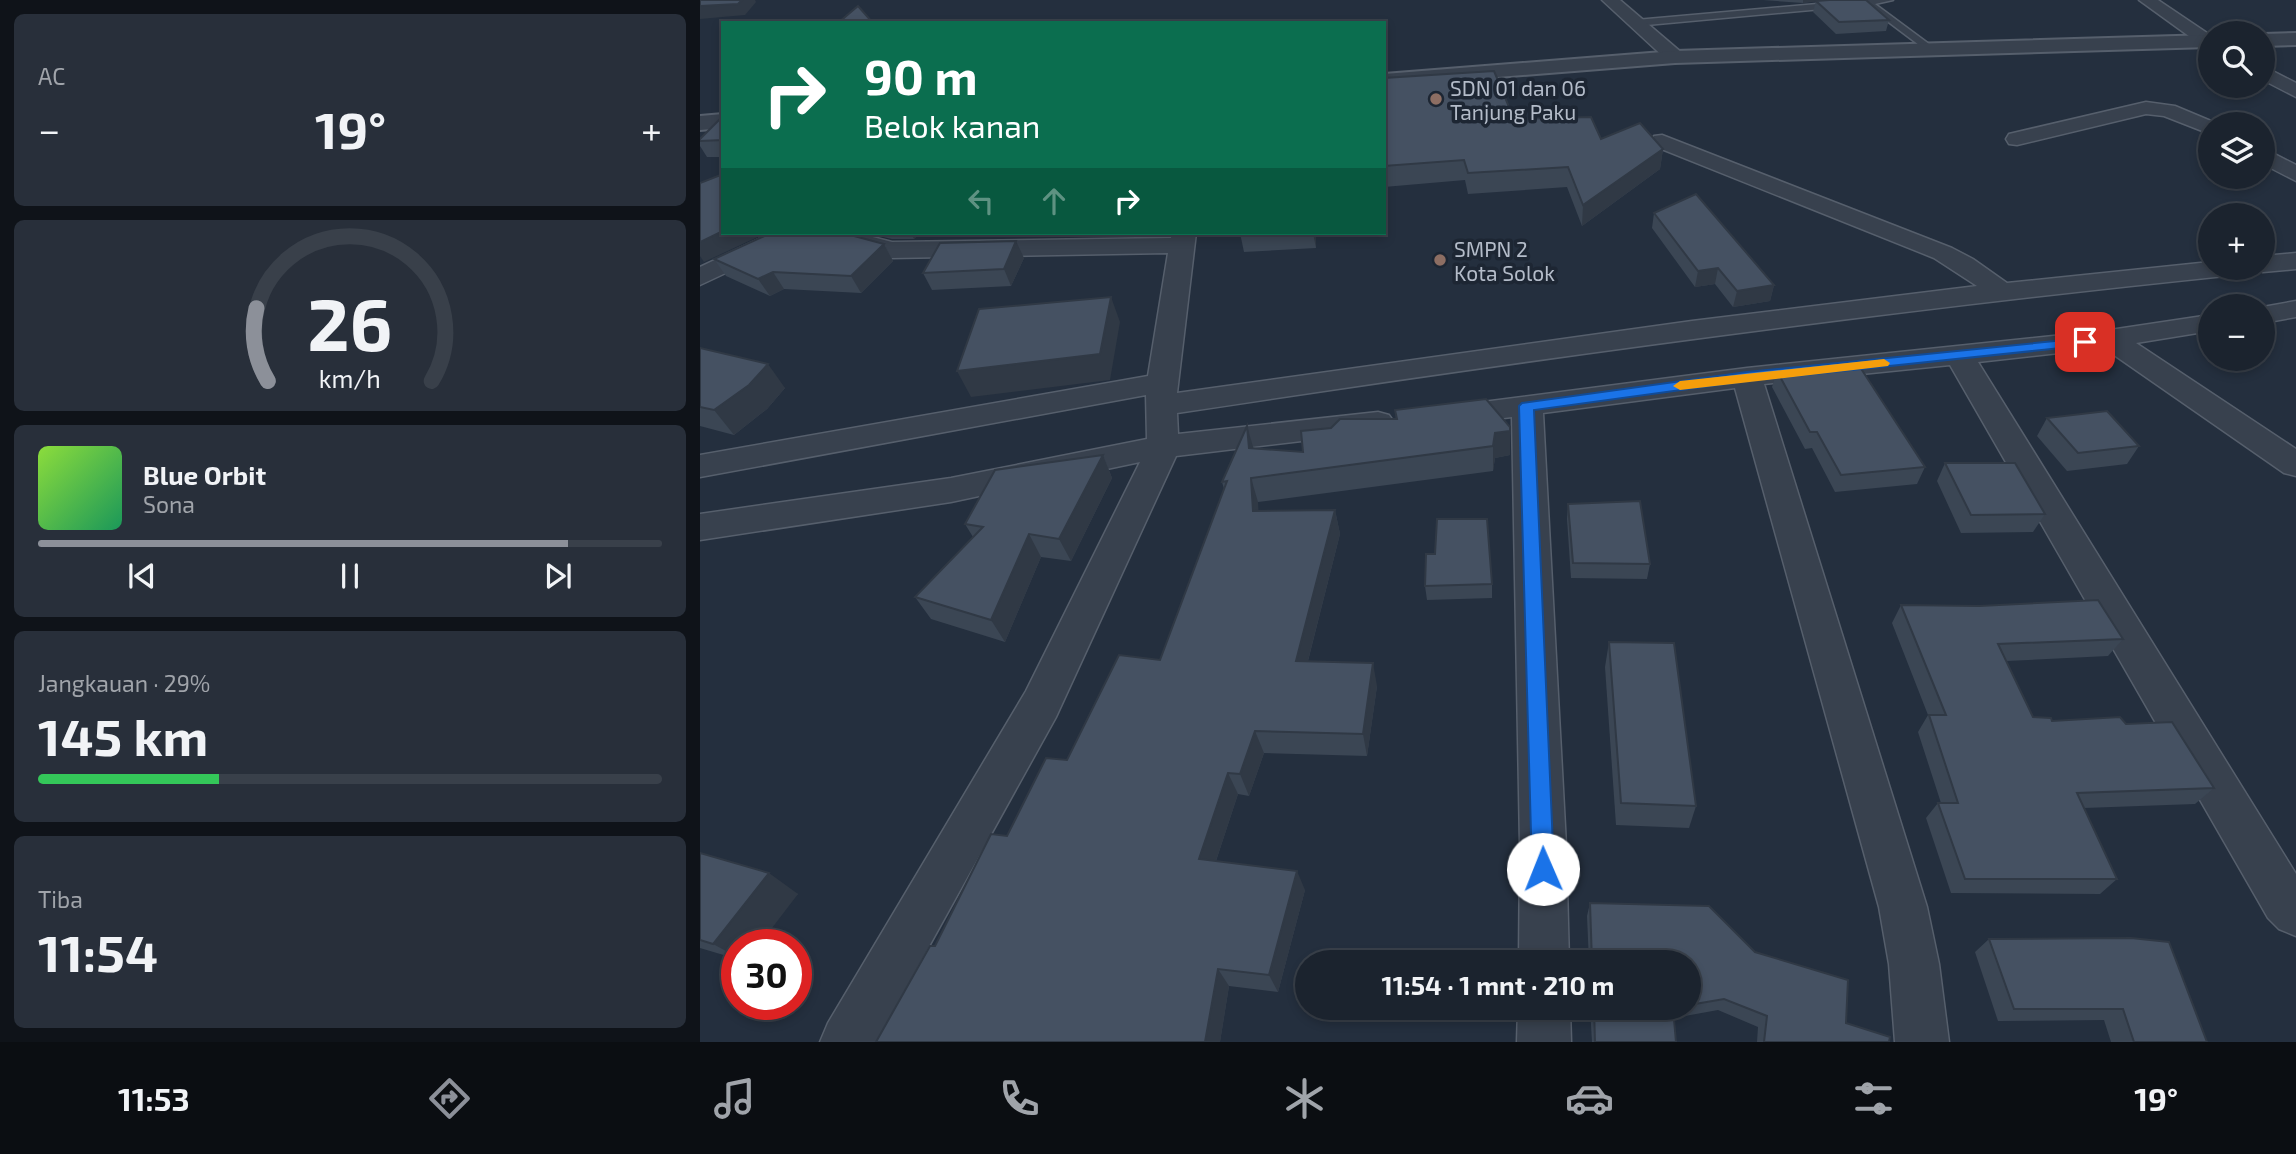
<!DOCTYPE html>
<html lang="id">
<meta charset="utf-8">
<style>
:root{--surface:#1b232e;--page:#282f3a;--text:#f1f3f6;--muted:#a0a4aa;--line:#39404a;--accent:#8c9099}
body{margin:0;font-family:"Exo 2",sans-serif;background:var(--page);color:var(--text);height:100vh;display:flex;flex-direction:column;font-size:26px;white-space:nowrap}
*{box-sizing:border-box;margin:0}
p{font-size:23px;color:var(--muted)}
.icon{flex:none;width:38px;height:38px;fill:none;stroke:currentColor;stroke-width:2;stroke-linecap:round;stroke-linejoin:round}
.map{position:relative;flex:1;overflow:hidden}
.sheet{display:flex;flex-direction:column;gap:14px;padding:14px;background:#0f1319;width:700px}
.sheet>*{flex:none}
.top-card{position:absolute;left:21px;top:21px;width:665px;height:214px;border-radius:0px;box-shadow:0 4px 10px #0003,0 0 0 2px var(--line);background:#0b6e4f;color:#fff;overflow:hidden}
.tools{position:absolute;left:1498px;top:21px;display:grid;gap:14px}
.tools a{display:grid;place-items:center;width:77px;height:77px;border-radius:50%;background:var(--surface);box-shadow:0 4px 10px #0003,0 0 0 2px var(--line);font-size:35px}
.speed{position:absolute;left:21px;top:929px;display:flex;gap:14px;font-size:35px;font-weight:700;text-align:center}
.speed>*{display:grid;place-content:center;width:91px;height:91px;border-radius:50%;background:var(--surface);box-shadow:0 4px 10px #0003,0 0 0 2px var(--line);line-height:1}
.speed .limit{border:10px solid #d22;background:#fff;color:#111}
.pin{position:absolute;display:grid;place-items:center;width:60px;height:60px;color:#fff;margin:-30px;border-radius:14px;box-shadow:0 4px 10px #0006}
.me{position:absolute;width:77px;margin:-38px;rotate:359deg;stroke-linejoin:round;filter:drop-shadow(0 0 5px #0008)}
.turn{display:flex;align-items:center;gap:24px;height:147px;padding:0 28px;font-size:32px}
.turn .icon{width:91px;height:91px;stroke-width:2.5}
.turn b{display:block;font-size:49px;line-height:60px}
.lanes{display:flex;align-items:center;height:66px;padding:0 28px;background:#0003;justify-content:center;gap:35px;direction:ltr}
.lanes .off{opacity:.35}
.big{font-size:52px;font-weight:700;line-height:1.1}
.sheet .card{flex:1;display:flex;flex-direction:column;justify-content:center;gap:10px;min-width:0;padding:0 24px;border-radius:10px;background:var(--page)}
.sheet .dial{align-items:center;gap:0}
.dial svg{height:182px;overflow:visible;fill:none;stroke:var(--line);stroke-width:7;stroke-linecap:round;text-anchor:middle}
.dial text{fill:var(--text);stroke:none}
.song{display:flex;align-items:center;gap:21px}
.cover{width:84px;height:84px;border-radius:10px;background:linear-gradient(135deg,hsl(90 70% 55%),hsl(150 70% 35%))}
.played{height:7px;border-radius:4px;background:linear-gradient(90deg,var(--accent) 85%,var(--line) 85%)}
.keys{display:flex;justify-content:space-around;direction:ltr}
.heat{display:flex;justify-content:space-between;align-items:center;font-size:38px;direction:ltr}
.charge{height:10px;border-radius:5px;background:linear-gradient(90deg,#34c759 29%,var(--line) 0)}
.trip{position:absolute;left:595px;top:950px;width:406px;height:70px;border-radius:35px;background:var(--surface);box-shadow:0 4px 10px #0003,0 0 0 2px var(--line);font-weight:700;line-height:70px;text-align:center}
.tabs{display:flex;height:112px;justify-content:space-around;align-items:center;background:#0b0e12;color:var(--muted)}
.tabs .icon{width:49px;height:49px}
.tabs .selected{color:var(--accent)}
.tabs b{font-size:32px;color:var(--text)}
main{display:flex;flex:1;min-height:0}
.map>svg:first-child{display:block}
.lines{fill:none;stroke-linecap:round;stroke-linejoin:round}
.service-casing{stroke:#565f6c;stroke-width:3}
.minor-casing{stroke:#565f6c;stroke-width:3}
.tertiary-casing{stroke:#565f6c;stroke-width:4}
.service{fill:#38414e;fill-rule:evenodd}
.minor{fill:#38414e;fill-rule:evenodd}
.tertiary{fill:#38414e;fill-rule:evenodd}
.wall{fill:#3b4654}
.shaded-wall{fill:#303945}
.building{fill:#455162;stroke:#303945;stroke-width:2}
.route{fill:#1a73e8;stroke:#114b97;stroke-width:2}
.slow{fill:#f59e0b}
.education-dot{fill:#8d6e63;stroke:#1d2633;stroke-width:2.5}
.labels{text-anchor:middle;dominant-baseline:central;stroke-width:7;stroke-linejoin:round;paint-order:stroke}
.far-poi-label{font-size:21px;fill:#b4bcc9;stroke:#1d2633;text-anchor:start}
</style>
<main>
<section class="sheet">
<div class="card"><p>AC</p>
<div class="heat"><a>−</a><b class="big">19°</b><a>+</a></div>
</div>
<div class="card dial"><svg viewBox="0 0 100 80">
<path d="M14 69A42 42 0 1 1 86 69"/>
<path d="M14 69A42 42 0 0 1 9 37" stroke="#8c9099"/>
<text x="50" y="56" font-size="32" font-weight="700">26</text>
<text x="50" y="72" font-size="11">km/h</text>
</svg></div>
<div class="card">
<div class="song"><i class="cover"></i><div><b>Blue Orbit</b><p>Sona</p></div></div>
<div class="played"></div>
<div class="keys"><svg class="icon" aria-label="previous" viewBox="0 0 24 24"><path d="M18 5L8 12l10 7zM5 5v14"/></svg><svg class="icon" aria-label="pause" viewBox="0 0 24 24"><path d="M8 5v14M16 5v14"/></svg><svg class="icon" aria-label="next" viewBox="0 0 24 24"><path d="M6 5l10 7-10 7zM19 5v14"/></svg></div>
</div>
<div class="card"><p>Jangkauan · 29%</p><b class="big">145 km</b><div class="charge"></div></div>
<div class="card"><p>Tiba</p><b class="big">11:54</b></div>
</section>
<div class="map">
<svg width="1596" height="1042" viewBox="0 0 1596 1042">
<rect width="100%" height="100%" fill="#242f3e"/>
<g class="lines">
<!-- service casing -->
<g class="service-casing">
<polygon id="service" points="1162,0 1193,0 1175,4 1233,47 1233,51 1227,51 1166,5 936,26 932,23 936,20"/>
</g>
<!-- minor casing -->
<g class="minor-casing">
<g id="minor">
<polygon points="902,0 920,0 982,53 984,57 982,61 968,61"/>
<polygon points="1439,0 1458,0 1510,35 1510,48 1504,47"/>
<polygon points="1563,66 1596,83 1596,97 1563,80"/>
<polygon points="1446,102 1475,106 1518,124 1510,124 1510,134 1464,116 1446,114 1317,145 1309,144 1306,139 1309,134"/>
<path d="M962,135L1252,248L1273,259L1307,283L1510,262V268H1538L1534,274L1525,276C1174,312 825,360 477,413L478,434L678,412L689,415L694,422L689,429L678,432L476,456L356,717L176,1042H120L128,1023L326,691L440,462L251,502L0,540V514L251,478L447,439L446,395L0,477V455L448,376L468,253L191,258L121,238L118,233H157L192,242L471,238L472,233H496L477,393L992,321L1277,286L1234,258L954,146L951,141L954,136Z"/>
<polygon points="1563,148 1596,165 1596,181 1563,164"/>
<polygon points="72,233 103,233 100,238 0,285 0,267"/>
<polygon points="1596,253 1596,269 1563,272 1553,268 1563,268 1563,256"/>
<polygon points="1596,301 1596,317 1563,323 1563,307"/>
<polygon points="1510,315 1510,331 1436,343 1596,449 1596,476 1584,473 1404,348 1278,362 1596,874 1596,936 1579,929 1568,918 1250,365 1064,384 1227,907 1239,964 1249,1042 1195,1042 1189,964 1179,907 1035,388 843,413 866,845 869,962 819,962 820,845 812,417 747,425 736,422 731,415 736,408 1047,368 1410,330"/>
<polygon points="818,1008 870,1008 871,1042 817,1042"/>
</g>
</g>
<!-- tertiary casing -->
<g class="tertiary-casing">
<g id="tertiary">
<polygon points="1596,33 1596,45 1563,46 1563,34"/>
<polygon points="1510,35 1510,47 975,63 684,86 684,74 975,51"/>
<polygon points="23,114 23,128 0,130 0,116"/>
</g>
</g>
<!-- service -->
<use href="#service" class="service"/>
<!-- minor -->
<use href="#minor" class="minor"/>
<!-- tertiary -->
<use href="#tertiary" class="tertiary"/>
</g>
<!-- wall -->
<g class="wall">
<polygon points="1063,0 1166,0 1189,20 1186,31 1136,34 1113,12 1116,1 1103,3"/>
<polygon points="684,78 814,119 901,139 963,149 960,169 882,226 867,187 768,194 765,180 684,187"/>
<polygon points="23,116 23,157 7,157 0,146 0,139"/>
<polygon points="954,213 1074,285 1070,301 1033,307 1015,284 995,287 952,228"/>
<polygon points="166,233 220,233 214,239 192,239"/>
<polygon points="540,233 616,233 616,248 544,252"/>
<polygon points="184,244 193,261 161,293 84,289 70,296 26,276 14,259"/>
<polygon points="324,258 311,286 232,290 223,273"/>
<polygon points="0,348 85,388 67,409 34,435 0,426"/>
<polygon points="1077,371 1225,467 1217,484 1135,492 1112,448 1105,449 1072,387"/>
<polygon points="786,399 810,455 795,458 793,471 558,502 558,511 635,510 640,534 608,661 677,686 667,756 564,753 549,796 538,794 516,861 605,890 578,992 529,986 520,1042 176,1042 235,946 307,836 367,760 460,660 524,489 522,482 553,448 603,452 631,428 696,419 695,410"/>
<polygon points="1347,418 1439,446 1427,464 1367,471 1337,436"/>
<polygon points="403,455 412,478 371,561 341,557 305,642 231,619 215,597 273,537 265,524"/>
<polygon points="1245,463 1345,514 1333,532 1261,533 1237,481"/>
<polygon points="868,504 950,564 947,579 871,578 867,519"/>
<polygon points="792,584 792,598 727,600 725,586"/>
<polygon points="1201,605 1423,639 1408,656 1306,661 1333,717 1352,721 1426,724 1514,788 1495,804 1384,808 1417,879 1400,894 1251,893 1226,818 1238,803 1241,803 1218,732 1228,715 1192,623"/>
<polygon points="909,642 996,806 989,828 916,825 905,667"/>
<polygon points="0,853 98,894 37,945 37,959 0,948"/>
<polygon points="890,903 1055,952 1146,1023 1189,1042 1057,1042 1058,1027 1018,1010 974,1018 976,1042 892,1042 890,1008 989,1008 989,962 889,962 887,916"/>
<polygon points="1289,939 1507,1042 1411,1042 1404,1020 1298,1021 1275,952"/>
</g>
<!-- shaded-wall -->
<g class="shaded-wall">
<polygon points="42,0 55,0 56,2 45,15 0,19 0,6"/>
<polygon points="1103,0 1132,0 1103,3"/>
<polygon points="963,149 960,169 882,226 883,205"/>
<polygon points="23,231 23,233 66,233 4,262 0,256 0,242"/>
<polygon points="211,233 220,233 214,239"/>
<polygon points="613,233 616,233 616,248"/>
<polygon points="316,241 324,258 311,286 304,269"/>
<polygon points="184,244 193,261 161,293 151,276"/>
<polygon points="1018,268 1015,284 995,287 998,271"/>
<polygon points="73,272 84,289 70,296 58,279"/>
<polygon points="1074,285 1070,301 1033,307 1037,291"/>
<polygon points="411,297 420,322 410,380 271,397 257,371"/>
<polygon points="68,364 85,388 67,409 34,435 14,410"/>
<polygon points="547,426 554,450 549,448"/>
<polygon points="810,431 810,455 795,458 793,471 793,446 795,433"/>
<polygon points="403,455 412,478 371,561 359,539"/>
<polygon points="551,478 558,502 560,535 553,511"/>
<polygon points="635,510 640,534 602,684 596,661"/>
<polygon points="329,534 341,557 305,642 291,620"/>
<polygon points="673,663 677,686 667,756 663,734"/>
<polygon points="555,731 564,753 549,796 540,774"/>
<polygon points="528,773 538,794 510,879 499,859"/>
<polygon points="597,871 605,890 578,992 569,975"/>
<polygon points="69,873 98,894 59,945 37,945 37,957 13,944"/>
<polygon points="518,969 529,986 520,1042 505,1042"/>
</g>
<!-- building -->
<g class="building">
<polygon points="0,0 42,0 38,4 0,6"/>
<polygon points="1129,0 1166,0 1189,20 1139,22 1116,1"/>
<polygon points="158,6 173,23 138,23"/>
<polygon points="794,71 814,119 891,117 901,139 940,123 963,149 883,205 868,167 768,173 764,160 684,166 684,78"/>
<polygon points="23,116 23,140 0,141 0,139"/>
<polygon points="23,174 23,231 0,242 0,183"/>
<polygon points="996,194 1074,285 1037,291 1018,268 998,271 954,213"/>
<polygon points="71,233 143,233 184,244 151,276 73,272 58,279 14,259"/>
<polygon points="316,241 304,269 223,273 240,243"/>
<polygon points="411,297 400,354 257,371 279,309"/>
<polygon points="0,348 68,364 49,385 14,410 0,407"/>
<polygon points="1158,364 1225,467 1141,475 1117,432 1110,432 1077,371"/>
<polygon points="786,399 810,427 810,431 795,433 793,446 551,478 553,511 635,510 596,661 673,663 663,734 555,731 540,774 528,773 499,859 597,871 569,975 518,969 505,1042 176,1042 230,946 235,946 291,834 307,836 346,758 367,760 419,655 460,660 527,481 522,482 547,426 549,448 603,452 601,431 631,428 640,419 697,419 695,410"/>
<polygon points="1407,411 1439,446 1378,453 1347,418"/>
<polygon points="403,455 359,539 329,534 291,620 215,597 283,527 265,524 295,470"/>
<polygon points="1245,463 1315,463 1345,514 1271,515"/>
<polygon points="940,501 950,564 873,563 868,504"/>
<polygon points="737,519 787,519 792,584 725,586 726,554 735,554"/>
<polygon points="1398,600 1423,639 1298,644 1333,717 1351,718 1352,721 1420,717 1426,724 1472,722 1514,788 1377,793 1417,879 1265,879 1238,803 1258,803 1229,715 1246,715 1201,605 1279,606"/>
<polygon points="909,642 974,643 996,806 921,803"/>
<polygon points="0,853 69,873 13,944 0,940"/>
<polygon points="890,903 1009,906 1055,952 1148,980 1146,1023 1190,1037 1189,1042 1064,1042 1067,1016 1024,999 989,1005 989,962 892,962"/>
<polygon points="1431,938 1469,942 1507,1042 1434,1042 1423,1009 1314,1009 1289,939"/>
<polygon points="894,1008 973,1008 976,1042 895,1042"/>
</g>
<!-- route -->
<polygon class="route" points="1385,338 1390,339 1390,345 1047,381 834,410 854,869 851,876 843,879 836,876 832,869 819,406 822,403 1047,372"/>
<!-- slow -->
<polygon class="slow" points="1184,359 1190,363 1188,366 980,390 973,386 980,381"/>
<!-- markers -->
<g class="education-dot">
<circle cx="736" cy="99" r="7"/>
<circle cx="740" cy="260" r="7"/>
</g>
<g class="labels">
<!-- far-poi labels -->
<g class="far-poi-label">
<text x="750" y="87">SDN 01 dan 06<tspan x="750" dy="24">Tanjung Paku</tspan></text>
<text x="754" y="248">SMPN 2<tspan x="754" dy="24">Kota Solok</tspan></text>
</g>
</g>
</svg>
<div class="tools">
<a><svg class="icon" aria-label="search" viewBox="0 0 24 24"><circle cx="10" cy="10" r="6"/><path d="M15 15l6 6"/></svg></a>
<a><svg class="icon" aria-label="layers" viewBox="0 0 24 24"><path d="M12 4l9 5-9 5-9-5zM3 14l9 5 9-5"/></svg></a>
<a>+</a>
<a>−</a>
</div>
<div class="speed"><div class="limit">30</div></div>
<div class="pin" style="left:1385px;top:342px;background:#d93025"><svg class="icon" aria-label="arrive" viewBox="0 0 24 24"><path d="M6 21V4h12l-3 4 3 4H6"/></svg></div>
<svg class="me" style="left:843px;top:869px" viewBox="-20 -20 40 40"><circle r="19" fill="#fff"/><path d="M0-13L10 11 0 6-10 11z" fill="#1a73e8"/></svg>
<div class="trip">11:54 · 1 mnt · 210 m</div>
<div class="top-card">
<div class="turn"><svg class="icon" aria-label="right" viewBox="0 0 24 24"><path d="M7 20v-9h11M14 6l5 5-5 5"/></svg><div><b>90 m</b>Belok kanan</div></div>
<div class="lanes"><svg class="icon off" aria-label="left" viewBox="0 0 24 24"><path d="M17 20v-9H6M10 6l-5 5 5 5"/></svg><svg class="icon off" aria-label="ahead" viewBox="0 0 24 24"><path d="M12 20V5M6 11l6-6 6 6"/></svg><svg class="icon" aria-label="right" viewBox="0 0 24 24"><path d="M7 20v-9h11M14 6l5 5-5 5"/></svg></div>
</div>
</div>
</main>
<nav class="tabs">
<b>11:53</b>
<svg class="icon selected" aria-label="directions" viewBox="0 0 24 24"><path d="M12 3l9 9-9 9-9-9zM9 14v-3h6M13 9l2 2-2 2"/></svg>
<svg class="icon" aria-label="music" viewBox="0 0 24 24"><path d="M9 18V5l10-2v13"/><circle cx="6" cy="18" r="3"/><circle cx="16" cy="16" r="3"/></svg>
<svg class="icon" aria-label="phone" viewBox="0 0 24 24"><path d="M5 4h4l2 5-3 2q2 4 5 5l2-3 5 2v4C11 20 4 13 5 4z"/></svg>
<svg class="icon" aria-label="climate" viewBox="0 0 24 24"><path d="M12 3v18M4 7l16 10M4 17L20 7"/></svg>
<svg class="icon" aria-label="car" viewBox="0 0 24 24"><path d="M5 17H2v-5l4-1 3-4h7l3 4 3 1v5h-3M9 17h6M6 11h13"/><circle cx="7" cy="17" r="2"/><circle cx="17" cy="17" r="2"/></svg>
<svg class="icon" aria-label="filters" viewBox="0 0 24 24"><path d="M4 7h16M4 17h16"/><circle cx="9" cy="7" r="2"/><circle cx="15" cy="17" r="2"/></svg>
<b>19°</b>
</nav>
